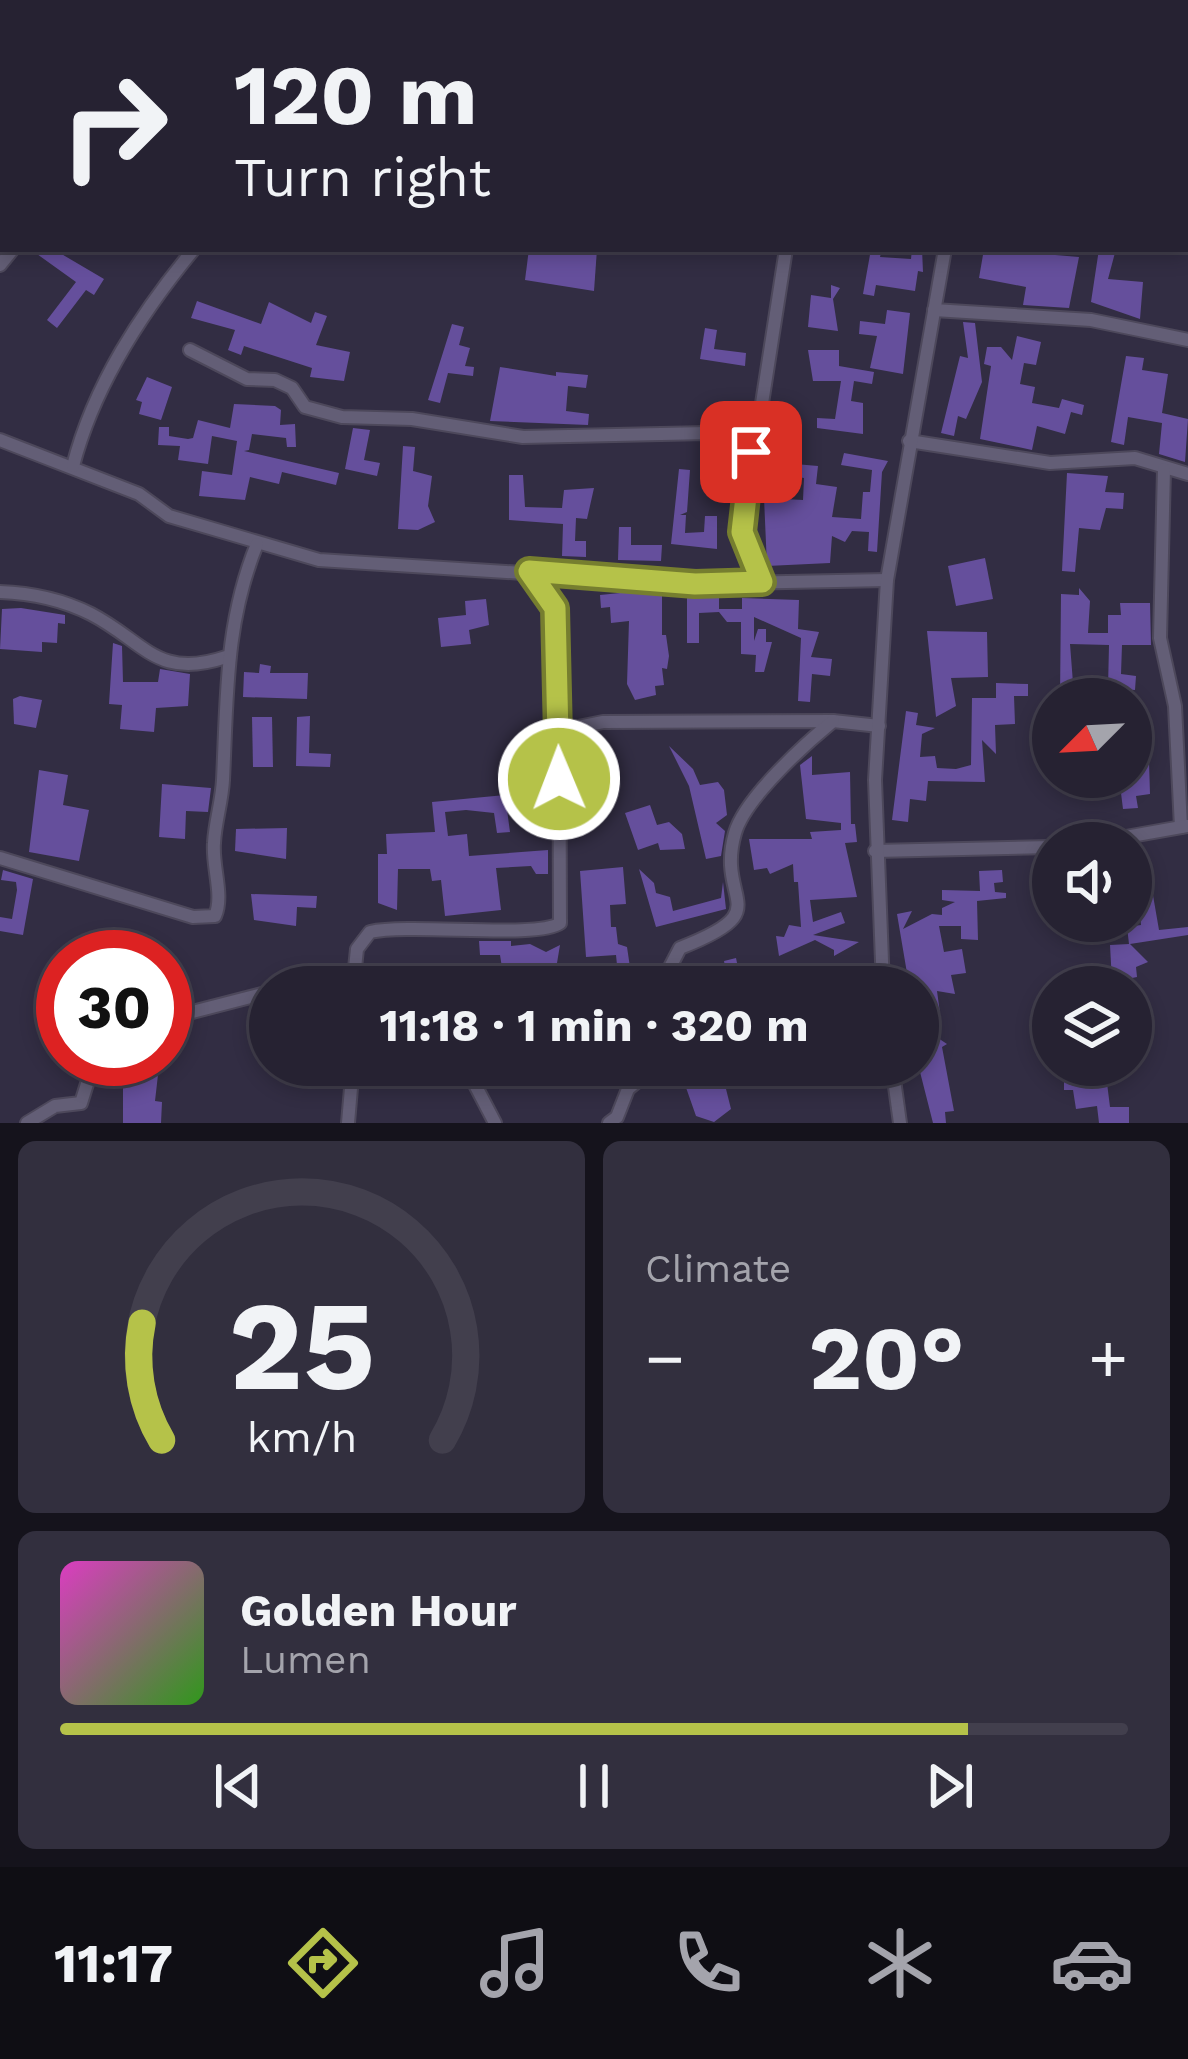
<!DOCTYPE html>
<meta charset="utf-8">
<style>
:root{--surface:#262232;--page:#322f3e;--text:#f1f3f6;--muted:#a4a4ac;--line:#423f4d;--accent:#b5c249}
body{margin:0;font-family:"Work Sans",sans-serif;background:var(--page);color:var(--text);height:100vh;display:flex;flex-direction:column;font-size:45px;white-space:nowrap}
*{box-sizing:border-box;margin:0}
p{font-size:39px;color:var(--muted)}
.icon{flex:none;width:66px;height:66px;fill:none;stroke:currentColor;stroke-width:2;stroke-linecap:round;stroke-linejoin:round}
.map{position:relative;height:1123px;overflow:hidden}
.side{display:flex;flex-direction:column;gap:18px;padding:18px;background:#15131c;flex:1}
.side>*{flex:none}
.banner{position:absolute;left:0px;top:0px;width:1188px;height:252px;box-shadow:0 6px 18px #0003,0 0 0 3px var(--line);background:#262232;color:var(--text);overflow:hidden}
.needle{width:78px;rotate:246deg}
.controls{position:absolute;left:1032px;top:678px;display:grid;gap:24px}
.controls a{display:grid;place-items:center;width:120px;height:120px;border-radius:50%;background:var(--surface);box-shadow:0 6px 18px #0003,0 0 0 3px var(--line);font-size:60px}
.speed{position:absolute;left:36px;top:930px;display:flex;gap:24px;font-size:60px;font-weight:700;text-align:center}
.speed>*{display:grid;place-content:center;width:156px;height:156px;border-radius:50%;background:var(--surface);box-shadow:0 6px 18px #0003,0 0 0 3px var(--line);line-height:1}
.speed .limit{border:18px solid #d22;background:#fff;color:#111}
.pin{position:absolute;display:grid;place-items:center;width:102px;height:102px;color:#fff;margin:-51px;border-radius:24px;box-shadow:0 6px 18px #0006}
.me{position:absolute;width:132px;margin:-66px;rotate:359deg;stroke-linejoin:round;filter:drop-shadow(0 0 9px #0008)}
.turn{display:flex;align-items:center;gap:42px;height:252px;padding:0 36px;font-size:54px}
.turn .icon{width:156px;height:156px;stroke-width:2.5}
.turn b{display:block;font-size:84px;line-height:102px}
.big{font-size:90px;font-weight:700;line-height:1.1}
.side .tile{flex:1;display:flex;flex-direction:column;justify-content:center;gap:18px;min-width:0;padding:0 42px;border-radius:18px;background:var(--page)}
.side .dial{align-items:center;gap:0}
.dial svg{height:312px;overflow:visible;fill:none;stroke:var(--line);stroke-width:7;stroke-linecap:round;text-anchor:middle}
.dial text{fill:var(--text);stroke:none}
.song{display:flex;align-items:center;gap:36px}
.cover{width:144px;height:144px;border-radius:18px;background:linear-gradient(135deg,hsl(310 70% 55%),hsl(110 70% 35%))}
.played{height:12px;border-radius:6px;background:linear-gradient(90deg,var(--accent) 85%,var(--line) 85%)}
.keys{display:flex;justify-content:space-around;direction:ltr}
.heat{display:flex;justify-content:space-between;align-items:center;font-size:66px;direction:ltr}
.side .tiles{flex:1;display:grid;gap:18px;grid-template-columns:1fr 1fr}
.tile:last-child{grid-column:span 2}
.trip{position:absolute;left:249px;top:966px;width:690px;height:120px;border-radius:60px;background:var(--surface);box-shadow:0 6px 18px #0003,0 0 0 3px var(--line);font-weight:700;line-height:120px;text-align:center}
.dock{display:flex;height:192px;justify-content:space-around;align-items:center;background:#0f0e14;color:var(--muted)}
.dock .icon{width:84px;height:84px}
.dock .current{color:var(--accent)}
.dock b{font-size:54px;color:var(--text)}
.map>svg:first-child{display:block}
.building{fill:#654f9c}
.lines{fill:none;stroke-linecap:round;stroke-linejoin:round}
.minor-casing{stroke:#4d485b;stroke-width:16}
.minor{stroke:#635e76;stroke-width:12}
.route-casing{stroke:#767e2f;stroke-width:30}
.route{stroke:#b5c249;stroke-width:21}
</style>
<div class="map">
<svg width="1188" height="1123" viewBox="0 0 1188 1123">
<rect width="100%" height="100%" fill="#322d43"/>
<!-- building -->
<g class="building">
<polygon points="30,249 53,249 104,279 94,295 86,290 57,328 47,320 76,282"/>
<polygon points="529,249 597,249 594,291 525,280"/>
<polygon points="871,249 882,249 880,257 911,259 912,249 922,249 923,272 918,271 915,291 876,285 874,296 863,294"/>
<polygon points="984,249 1079,257 1069,308 1023,305 1026,287 979,278"/>
<polygon points="1099,249 1116,249 1108,279 1143,282 1140,319 1091,302"/>
<polygon points="831,285 840,288 833,299 838,331 808,327 811,295 831,298"/>
<polygon points="197,301 261,324 269,302 311,323 315,312 327,316 316,345 350,352 344,381 310,377 312,368 244,346 241,355 228,350 235,330 191,318"/>
<polygon points="887,310 910,313 903,374 870,368 877,336 859,334 860,321 885,324"/>
<polygon points="963,322 975,323 982,382 966,419 958,416 954,436 941,433 960,356 968,358"/>
<polygon points="452,324 464,327 459,345 470,348 465,366 474,367 473,376 448,373 440,403 428,400"/>
<polygon points="705,328 717,330 714,349 746,353 745,366 700,359"/>
<polygon points="1017,336 1041,342 1036,365 1024,363 1020,384 1035,387 1032,403 1059,408 1062,399 1084,405 1082,415 1071,412 1065,434 1037,426 1032,450 980,439 991,366 984,364 987,347 1001,347 1012,360"/>
<polygon points="808,350 839,350 839,366 874,372 872,384 854,381 851,401 863,403 863,434 817,428 817,418 835,419 841,381 813,381"/>
<polygon points="1126,356 1144,358 1142,370 1168,374 1162,413 1188,419 1185,462 1159,454 1162,423 1128,417 1124,445 1111,442"/>
<polygon points="500,367 556,376 556,372 588,375 586,388 568,386 566,411 589,414 588,425 490,421"/>
<polygon points="147,377 172,387 161,420 139,414 142,402 136,400"/>
<polygon points="234,404 275,406 281,410 280,425 295,424 296,447 287,447 286,438 252,434 249,450 244,451 339,473 336,485 282,472 279,484 250,477 245,500 199,496 202,471 232,475 237,441 212,436 208,464 178,460 180,446 158,445 159,427 169,427 169,436 188,439 193,438 198,420 230,428"/>
<polygon points="775,427 786,429 781,450 794,452 795,464 818,466 816,484 837,487 832,517 861,519 863,492 870,492 872,470 841,465 844,453 888,461 882,472 877,552 868,551 869,532 852,531 845,542 832,536 830,563 767,566 764,498 803,500 804,478 773,473"/>
<polygon points="353,428 370,430 364,460 380,463 377,476 345,469"/>
<polygon points="403,446 415,447 413,471 432,476 428,506 435,522 418,530 398,529"/>
<polygon points="679,469 690,470 687,512 680,515 686,515 685,533 704,532 705,516 717,516 717,549 671,544"/>
<polygon points="1067,473 1108,476 1105,492 1124,493 1123,509 1106,508 1100,530 1079,528 1075,572 1062,571"/>
<polygon points="509,475 523,475 525,507 562,508 564,490 594,488 587,519 576,518 575,541 586,541 586,557 562,556 563,524 509,520"/>
<polygon points="619,527 631,527 631,545 662,545 661,561 618,560"/>
<polygon points="985,558 993,599 956,606 948,566"/>
<polygon points="1079,588 1090,601 1088,633 1108,633 1108,615 1121,615 1120,603 1150,603 1151,645 1122,645 1121,674 1136,676 1135,690 1108,688 1109,645 1070,644 1073,683 1083,688 1084,699 1060,699 1061,594 1079,595"/>
<polygon points="630,592 662,594 662,635 666,635 669,656 667,669 662,668 664,685 655,686 656,695 635,700 627,684 629,621 611,623 610,607 601,608 600,595"/>
<polygon points="687,597 719,597 719,609 742,609 742,598 799,600 798,629 819,632 811,657 832,659 830,676 812,674 810,702 798,701 801,638 754,617 754,641 758,629 766,629 766,642 772,642 764,672 755,672 756,655 741,654 741,622 727,622 719,612 699,613 699,643 687,643"/>
<polygon points="486,599 489,625 469,630 471,644 441,647 438,618 466,615 465,601"/>
<polygon points="21,608 65,615 65,624 58,623 57,643 42,642 42,652 0,649 2,609"/>
<polygon points="927,631 987,632 988,677 951,678 956,706 936,717"/>
<polygon points="113,643 122,646 123,682 158,682 160,669 190,674 188,706 156,708 154,732 120,729 122,705 109,704"/>
<polygon points="260,664 271,666 270,673 308,673 307,699 243,697 244,672 259,673"/>
<polygon points="996,683 1028,684 1028,696 1014,696 1015,724 995,725 996,754 982,740 985,782 928,781 926,801 910,799 908,822 892,820 906,711 918,713 916,725 935,728 922,734 920,757 935,756 937,768 956,769 971,765 972,698 996,698"/>
<polygon points="20,696 42,700 36,728 14,724 13,699"/>
<polygon points="310,716 309,753 331,754 330,767 296,766 297,717"/>
<polygon points="252,717 272,717 273,767 253,767"/>
<polygon points="669,746 693,769 700,785 718,782 724,790 727,815 716,823 725,831 721,856 706,859 689,786"/>
<polygon points="812,756 812,775 850,772 851,824 855,824 857,842 845,843 857,897 810,900 813,922 841,912 845,923 813,935 859,942 834,956 834,950 815,940 779,956 776,936 784,937 789,925 801,927 798,882 794,882 793,864 770,874 767,868 754,870 749,839 812,839 810,832 841,830 841,823 806,819 800,765"/>
<polygon points="1149,761 1150,794 1136,796 1138,808 1123,809 1119,777 1131,777 1131,763"/>
<polygon points="39,770 68,775 63,805 89,810 79,861 29,852"/>
<polygon points="162,784 211,788 208,812 186,811 185,839 159,837"/>
<polygon points="505,795 510,832 497,833 494,813 466,810 445,812 448,836 467,834 469,856 548,850 548,874 536,874 531,866 496,868 501,910 445,916 441,880 432,881 430,869 398,869 397,910 378,903 378,854 387,854 386,834 435,832 432,802"/>
<polygon points="650,805 657,825 669,822 682,834 685,849 660,850 658,843 638,850 625,813"/>
<polygon points="287,828 286,859 235,851 236,829"/>
<polygon points="1145,849 1159,930 1188,927 1188,935 1130,944 1148,962 1136,967 1137,977 1112,982 1110,945 1129,944 1127,927 1141,925 1136,872 1138,850"/>
<polygon points="623,867 626,904 610,905 611,927 616,927 618,944 627,947 631,974 618,975 616,955 586,957 580,871"/>
<polygon points="639,869 654,883 656,893 670,897 673,911 721,898 723,882 726,909 656,927"/>
<polygon points="3,870 33,879 23,935 0,931 0,917 12,919 17,890 16,882 1,880"/>
<polygon points="1002,870 1003,882 994,883 995,892 1006,893 1006,898 977,901 978,940 961,939 961,926 939,926 944,952 962,949 966,973 951,975 955,994 937,991 940,1013 928,1001 922,1003 918,987 908,979 897,914 912,911 903,929 932,914 942,915 942,908 955,902 942,900 942,890 980,891 979,871"/>
<polygon points="251,894 317,896 316,908 297,907 296,926 254,920"/>
<polygon points="479,941 511,941 511,946 530,944 546,952 560,945 556,969 541,968 544,987 531,977 504,980 500,955 480,955"/>
<polygon points="736,958 742,987 701,987 699,977 726,972 724,961"/>
<polygon points="930,1025 932,1034 947,1044 942,1047 954,1111 945,1112 946,1123 933,1123 918,1064 918,1043 924,1043 921,1027"/>
<polygon points="110,1064 159,1066 155,1101 162,1102 161,1123 123,1123 123,1081 101,1079"/>
<polygon points="691,1065 720,1065 731,1109 714,1122 696,1116 683,1079 694,1075"/>
<polygon points="1064,1065 1105,1067 1110,1107 1129,1107 1129,1123 1099,1123 1097,1106 1076,1109 1073,1090 1064,1090"/>
</g>
<g class="lines">
<!-- minor casing -->
<g class="minor-casing">
<g id="minor">
<polyline points="548,0 558,3"/>
<polyline points="218,3 221,0"/>
<polyline points="419,3 421,0"/>
<polyline points="701,3 702,0"/>
<polyline points="838,3 838,0"/>
<polyline points="991,3 992,0"/>
<polyline points="0,265 13,249"/>
<polyline points="934,310 1091,320 1188,340"/>
<polyline points="190,350 247,379 275,380 292,388 305,407 342,417 412,419 523,437 707,433 729,436 751,452"/>
<polyline points="0,440 139,494 169,516 319,560 695,584 887,580"/>
<polyline points="909,441 1050,463 1135,458 1188,474"/>
<path d="M73,466C94,385 141,313 194,249"/>
<polyline points="1164,469 1160,638 1175,706 1181,827"/>
<polyline points="762,582 742,532 786,249"/>
<path d="M0,592C31,593 63,600 91,614C145,642 157,680 226,657"/>
<polyline points="558,731 603,722 833,721 879,726"/>
<polyline points="1092,843 1187,826"/>
<polyline points="875,851 1053,847"/>
<path d="M0,858L193,917L215,916C224,895 212,867 214,843C215,822 222,801 223,780C227,697 225,622 257,544"/>
<polyline points="307,987 337,972 353,978"/>
<path d="M353,987L357,949L370,932C411,923 539,939 560,923L559,643L555,608L529,571"/>
<path d="M669,987L666,975L680,948C780,909 715,903 735,833C745,798 805,744 833,721"/>
<polyline points="883,987 875,780 887,580 945,249"/>
<polyline points="165,1019 270,992"/>
<polyline points="892,1065 900,1123"/>
<polyline points="471,1077 495,1123"/>
<polyline points="27,1123 55,1106 81,1103 91,1071 101,1059"/>
<polyline points="348,1123 353,1065"/>
<polyline points="609,1123 617,1117 628,1089 657,1065"/>
</g>
</g>
<!-- minor -->
<use href="#minor" class="minor"/>
</g>
<g class="lines">
<!-- route casing -->
<g class="route-casing">
<polyline id="route" points="559,779 555,608 529,571 695,584 762,582 742,532 751,452"/>
</g>
<!-- route -->
<use href="#route" class="route"/>
</g>
</svg>
<div class="controls">
<a><svg class="needle" viewBox="-14 -14 28 28"><path d="M0-13l5 13h-10z" fill="#e53935"/><path d="M0 13l5-13h-10z" fill="#a4a4ac"/></svg></a>
<a><svg class="icon" aria-label="sound" viewBox="0 0 24 24"><path d="M4 9h4l5-4v14l-5-4H4zM17 9q2 3 0 6"/></svg></a>
<a><svg class="icon" aria-label="layers" viewBox="0 0 24 24"><path d="M12 4l9 5-9 5-9-5zM3 14l9 5 9-5"/></svg></a>
</div>
<div class="speed"><div class="limit">30</div></div>
<div class="pin" style="left:751px;top:452px;background:#d93025"><svg class="icon" aria-label="arrive" viewBox="0 0 24 24"><path d="M6 21V4h12l-3 4 3 4H6"/></svg></div>
<svg class="me" style="left:559px;top:779px" viewBox="-20 -20 40 40"><circle r="17" fill="#b5c249" stroke="#fff" stroke-width="3"/><path d="M0-11L8 9 0 5-8 9z" fill="#fff"/></svg>
<div class="trip">11:18 · 1 min · 320 m</div>
<div class="banner">
<div class="turn"><svg class="icon" aria-label="right" viewBox="0 0 24 24"><path d="M7 20v-9h11M14 6l5 5-5 5"/></svg><div><b>120 m</b>Turn right</div></div>
</div>
</div>
<section class="side">
<div class="tiles">
<div class="tile dial"><svg viewBox="0 0 100 80">
<path d="M14 69A42 42 0 1 1 86 69"/>
<path d="M14 69A42 42 0 0 1 9 39" stroke="#b5c249"/>
<text x="50" y="56" font-size="32" font-weight="700">25</text>
<text x="50" y="72" font-size="11">km/h</text>
</svg></div>
<div class="tile"><p>Climate</p>
<div class="heat"><a>−</a><b class="big">20°</b><a>+</a></div>
</div>
<div class="tile">
<div class="song"><i class="cover"></i><div><b>Golden Hour</b><p>Lumen</p></div></div>
<div class="played"></div>
<div class="keys"><svg class="icon" aria-label="previous" viewBox="0 0 24 24"><path d="M18 5L8 12l10 7zM5 5v14"/></svg><svg class="icon" aria-label="pause" viewBox="0 0 24 24"><path d="M8 5v14M16 5v14"/></svg><svg class="icon" aria-label="next" viewBox="0 0 24 24"><path d="M6 5l10 7-10 7zM19 5v14"/></svg></div>
</div>
</div>
</section>
<nav class="dock">
<b>11:17</b>
<svg class="icon current" aria-label="directions" viewBox="0 0 24 24"><path d="M12 3l9 9-9 9-9-9zM9 14v-3h6M13 9l2 2-2 2"/></svg>
<svg class="icon" aria-label="music" viewBox="0 0 24 24"><path d="M9 18V5l10-2v13"/><circle cx="6" cy="18" r="3"/><circle cx="16" cy="16" r="3"/></svg>
<svg class="icon" aria-label="phone" viewBox="0 0 24 24"><path d="M5 4h4l2 5-3 2q2 4 5 5l2-3 5 2v4C11 20 4 13 5 4z"/></svg>
<svg class="icon" aria-label="climate" viewBox="0 0 24 24"><path d="M12 3v18M4 7l16 10M4 17L20 7"/></svg>
<svg class="icon" aria-label="car" viewBox="0 0 24 24"><path d="M5 17H2v-5l4-1 3-4h7l3 4 3 1v5h-3M9 17h6M6 11h13"/><circle cx="7" cy="17" r="2"/><circle cx="17" cy="17" r="2"/></svg>
</nav>
